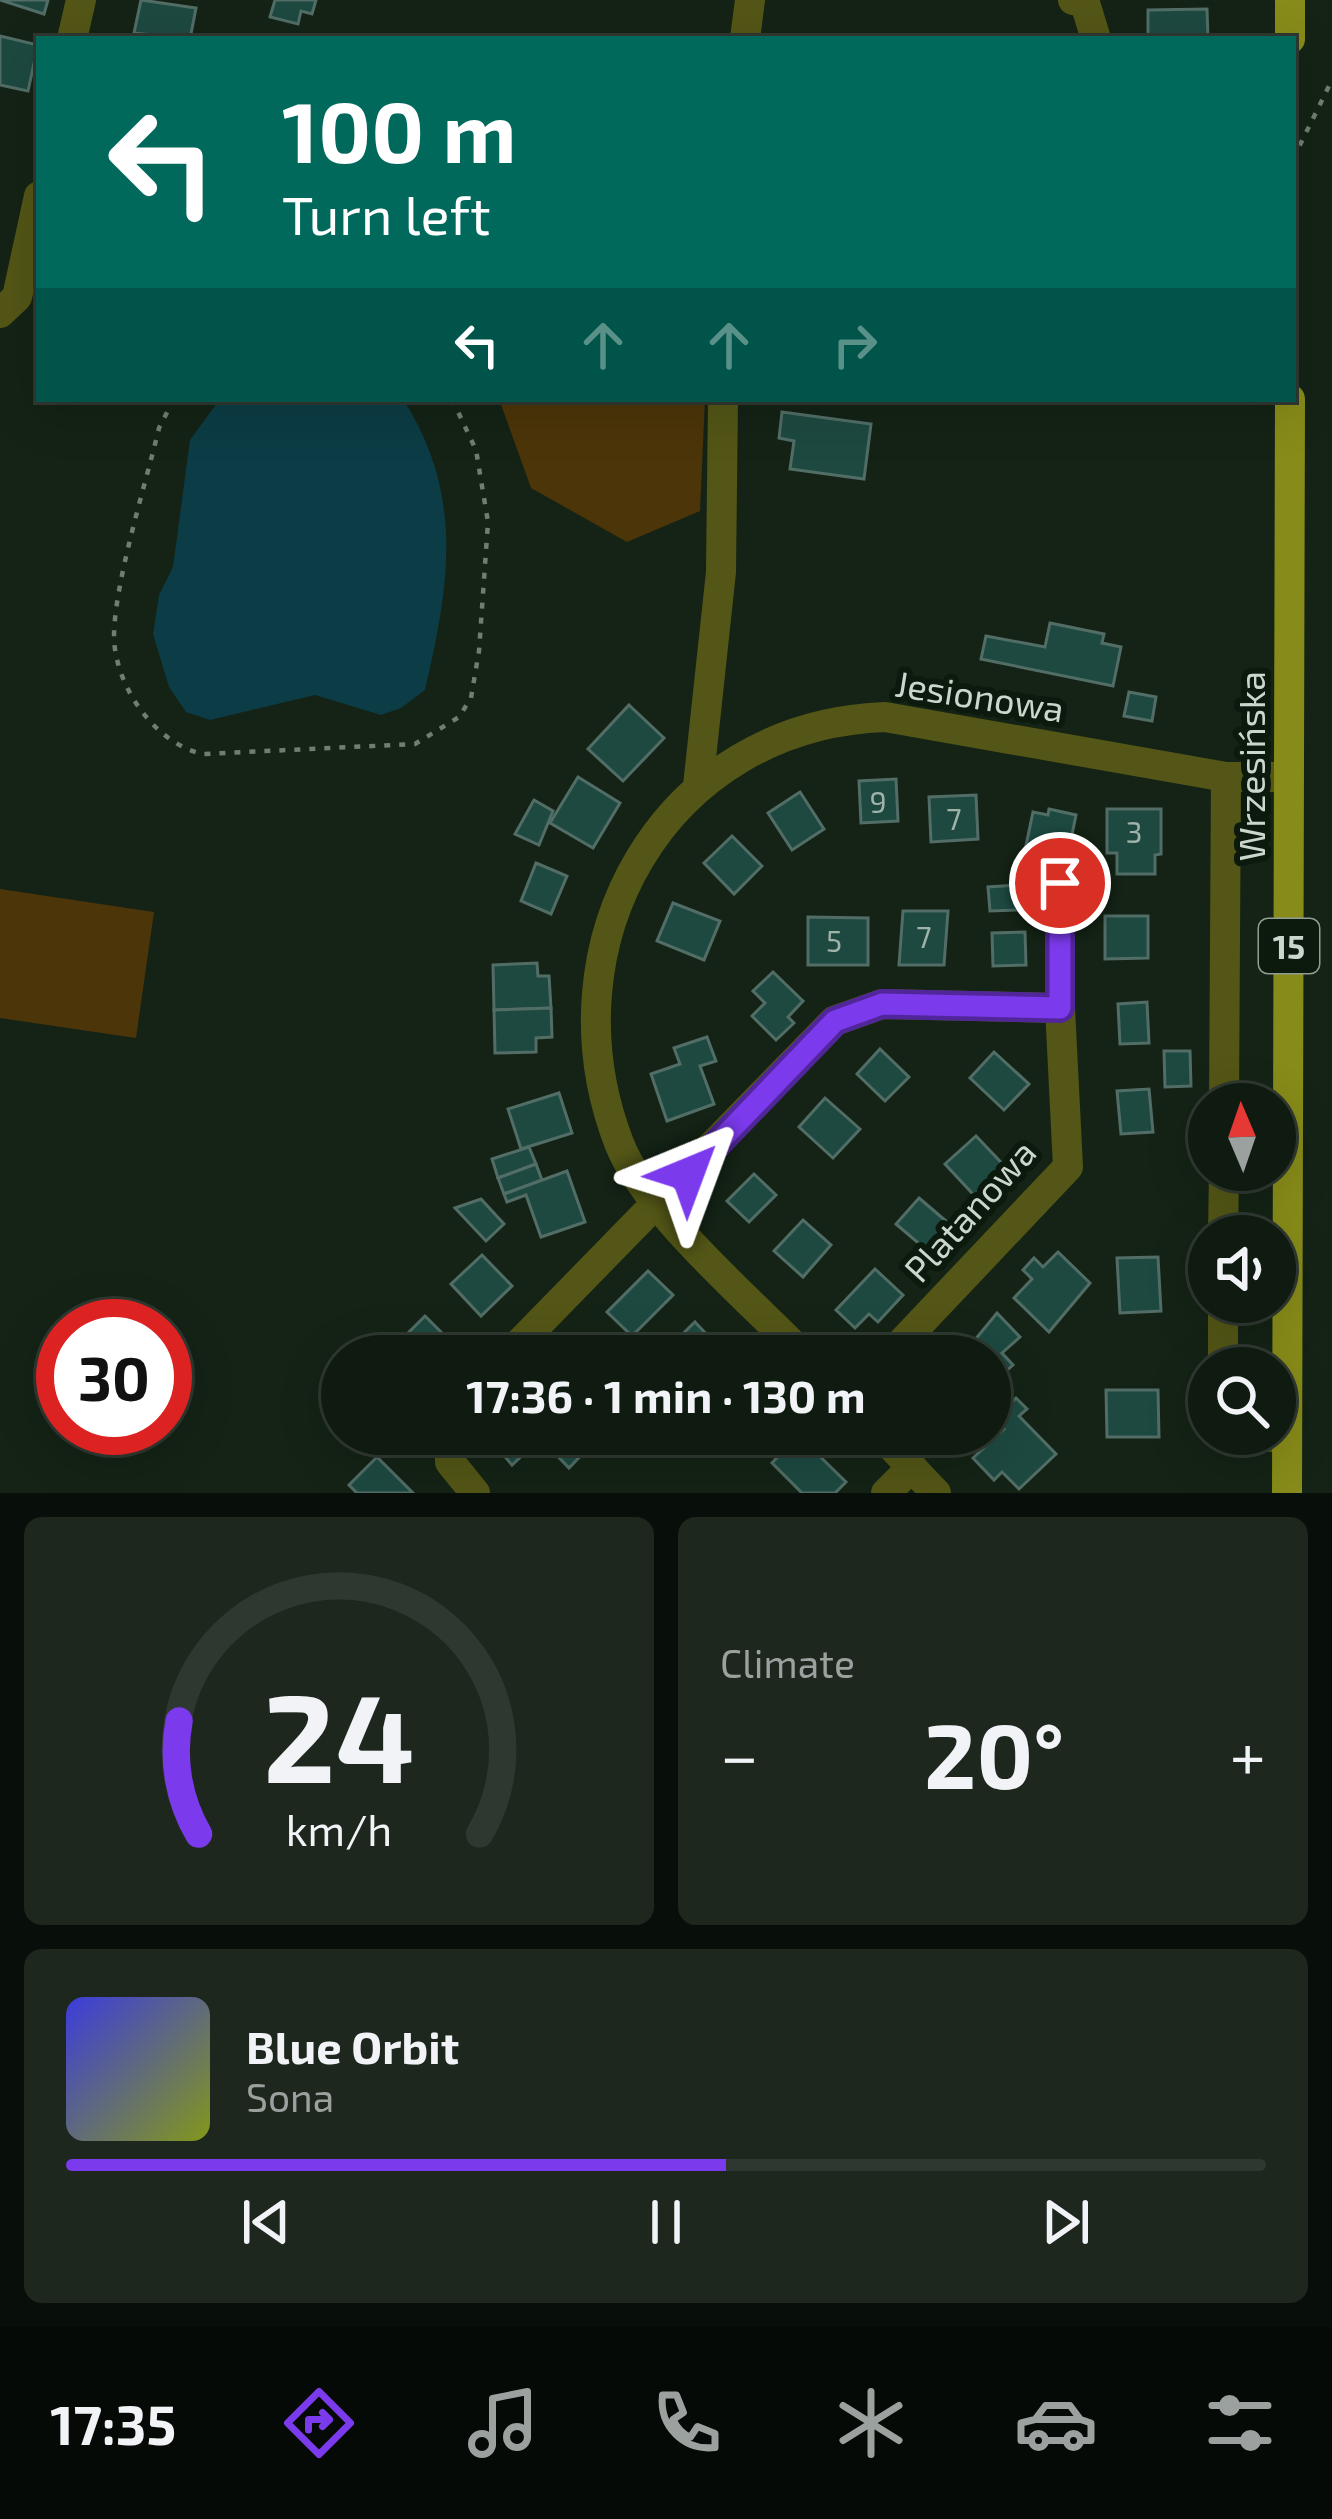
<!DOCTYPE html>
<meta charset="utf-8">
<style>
:root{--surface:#0f1a10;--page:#1d271e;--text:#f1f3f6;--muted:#9ba19f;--line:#2f3830;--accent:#7c3aed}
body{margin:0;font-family:"Exo 2",sans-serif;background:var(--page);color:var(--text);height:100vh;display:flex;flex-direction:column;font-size:45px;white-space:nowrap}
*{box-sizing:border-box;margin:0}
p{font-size:39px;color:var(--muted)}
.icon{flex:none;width:66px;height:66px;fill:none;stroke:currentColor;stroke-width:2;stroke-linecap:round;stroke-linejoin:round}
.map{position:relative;height:1493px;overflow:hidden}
.drawer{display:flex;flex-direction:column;gap:24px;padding:24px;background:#080e09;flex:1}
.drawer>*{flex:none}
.guide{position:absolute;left:36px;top:36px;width:1260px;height:366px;border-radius:0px;box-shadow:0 12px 48px #0002,0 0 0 3px var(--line);background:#00695c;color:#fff;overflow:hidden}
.needle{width:78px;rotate:358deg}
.fabs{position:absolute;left:1188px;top:1083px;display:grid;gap:24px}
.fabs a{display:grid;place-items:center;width:108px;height:108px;border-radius:50%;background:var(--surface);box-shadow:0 12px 48px #0002,0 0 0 3px var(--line);font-size:60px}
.speed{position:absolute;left:36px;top:1299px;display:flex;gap:24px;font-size:60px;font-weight:700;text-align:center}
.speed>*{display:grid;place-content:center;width:156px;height:156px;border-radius:50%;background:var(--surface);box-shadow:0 12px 48px #0002,0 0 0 3px var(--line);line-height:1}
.speed .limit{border:18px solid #d22;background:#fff;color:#111}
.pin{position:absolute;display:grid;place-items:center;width:102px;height:102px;color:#fff;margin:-51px;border:6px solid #fff;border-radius:50%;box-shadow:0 3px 12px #0007}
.me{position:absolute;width:132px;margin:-66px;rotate:44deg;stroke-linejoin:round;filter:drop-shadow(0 0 9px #0008)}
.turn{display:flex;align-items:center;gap:42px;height:252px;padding:0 48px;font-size:54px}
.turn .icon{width:156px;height:156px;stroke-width:2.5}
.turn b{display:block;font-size:84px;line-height:102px}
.lanes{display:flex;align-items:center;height:114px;padding:0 48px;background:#0003;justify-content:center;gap:60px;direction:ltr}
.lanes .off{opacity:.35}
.big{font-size:90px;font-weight:700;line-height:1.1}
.drawer .widget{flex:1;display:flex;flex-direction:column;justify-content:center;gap:18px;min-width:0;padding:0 42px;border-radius:18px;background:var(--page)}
.drawer .dial{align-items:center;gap:0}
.dial svg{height:312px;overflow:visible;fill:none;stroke:var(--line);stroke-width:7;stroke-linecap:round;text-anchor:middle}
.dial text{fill:var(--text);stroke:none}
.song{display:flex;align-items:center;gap:36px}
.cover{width:144px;height:144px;border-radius:18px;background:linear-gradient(135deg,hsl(240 70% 55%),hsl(70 70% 35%))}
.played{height:12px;border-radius:6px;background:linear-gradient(90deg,var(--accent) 55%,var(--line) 55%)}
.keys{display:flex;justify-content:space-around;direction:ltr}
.heat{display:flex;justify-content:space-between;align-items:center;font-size:66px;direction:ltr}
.drawer .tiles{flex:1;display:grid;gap:24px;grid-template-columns:1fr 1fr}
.widget:last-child{grid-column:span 2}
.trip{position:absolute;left:321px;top:1335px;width:690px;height:120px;border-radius:60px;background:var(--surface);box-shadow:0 12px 48px #0002,0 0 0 3px var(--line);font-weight:700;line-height:120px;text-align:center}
.dock{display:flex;height:192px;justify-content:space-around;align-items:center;background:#060a06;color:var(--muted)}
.dock .icon{width:84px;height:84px}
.dock .selected{color:var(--accent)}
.dock b{font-size:54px;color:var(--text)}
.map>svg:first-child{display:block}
.green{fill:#4c3509}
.water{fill:#0c3c45}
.building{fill:#1d4941;stroke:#516d66;stroke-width:3}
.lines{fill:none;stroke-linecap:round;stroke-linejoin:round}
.path{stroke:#707d71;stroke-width:4.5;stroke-dasharray:6 9;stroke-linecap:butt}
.minor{stroke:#535616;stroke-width:30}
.major{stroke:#878b19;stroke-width:30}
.route-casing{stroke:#51269a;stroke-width:30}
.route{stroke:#7c3aed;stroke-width:21}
.labels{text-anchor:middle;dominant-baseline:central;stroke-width:12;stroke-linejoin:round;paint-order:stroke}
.number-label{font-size:30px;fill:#a0b3a9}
.shield{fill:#0b1a0c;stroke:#919e92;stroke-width:3}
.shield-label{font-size:33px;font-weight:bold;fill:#cbd6cc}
.street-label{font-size:36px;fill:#cbd6cc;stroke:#0b1a0c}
</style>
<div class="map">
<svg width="1332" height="1493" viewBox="0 0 1332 1493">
<rect width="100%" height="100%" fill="#142315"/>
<!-- green -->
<g class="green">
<polygon points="499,399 705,399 700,511 627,542 531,488"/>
<polygon points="0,889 154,912 136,1038 0,1018"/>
</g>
<!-- water -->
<path class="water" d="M220,399H403C464,495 450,583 425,690L401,708L381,715L315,695L210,720L186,712L169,687L153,634L159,595L173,567L190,440Z"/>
<!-- building -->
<g class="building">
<polygon points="0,0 48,0 44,14"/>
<polygon points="141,0 196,8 190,39 134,33"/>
<polygon points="275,0 316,0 312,14 301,11 298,24 270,17"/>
<polygon points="1207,9 1208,39 1148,39 1148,10"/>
<polygon points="0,36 38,45 28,91 0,85"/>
<polygon points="782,412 871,424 864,479 790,469 794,441 779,438"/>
<polygon points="1050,623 1104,634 1102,643 1121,647 1113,686 981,659 986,636 1045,647"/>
<polygon points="1129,692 1156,697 1152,721 1124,716"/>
<polygon points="629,705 664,738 623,781 588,749"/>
<polygon points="578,777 620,803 593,848 550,823"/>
<polygon points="896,779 898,821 861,823 859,781"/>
<polygon points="800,792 824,829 792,850 768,813"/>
<polygon points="976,795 978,839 931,842 929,797"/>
<polygon points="534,800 553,811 539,845 515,834"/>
<polygon points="1049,809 1076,815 1067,859 1025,850 1033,812 1048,815"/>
<polygon points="1107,809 1161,809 1161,854 1155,855 1155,874 1117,874 1117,853 1107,853"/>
<polygon points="732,836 762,866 734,894 704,863"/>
<polygon points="536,863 567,876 551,914 521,901"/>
<polygon points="1019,885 1020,910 990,911 988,887"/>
<polygon points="673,903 720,921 704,960 657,941"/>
<polygon points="903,911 948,911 944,965 899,965"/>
<polygon points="1105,916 1148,916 1148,958 1105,959"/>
<polygon points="808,917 868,918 868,965 808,965"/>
<polygon points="1025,932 1026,965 993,966 992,933"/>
<polygon points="537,963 538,976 549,976 551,1008 494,1010 493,965"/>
<polygon points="773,972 803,1001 788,1017 794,1023 776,1040 752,1016 765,1003 753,991"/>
<polygon points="1147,1002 1149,1043 1120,1044 1118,1004"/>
<polygon points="551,1008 552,1037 536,1038 536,1052 495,1053 494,1010"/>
<polygon points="707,1037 716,1061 700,1066 714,1104 667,1121 651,1074 680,1064 674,1048"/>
<polygon points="880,1049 909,1077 885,1101 857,1074"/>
<polygon points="1164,1051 1190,1051 1191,1086 1165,1087"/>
<polygon points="994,1052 1029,1084 1004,1110 970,1078"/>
<polygon points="1149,1089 1153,1132 1121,1134 1117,1091"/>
<polygon points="559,1093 572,1133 521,1149 508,1109"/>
<polygon points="825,1098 860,1129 833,1158 799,1127"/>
<polygon points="976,1136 1014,1176 983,1205 945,1164"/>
<polygon points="529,1147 536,1164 498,1178 492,1159"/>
<polygon points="536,1164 542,1180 504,1194 498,1178"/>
<polygon points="567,1171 585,1222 541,1237 526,1195 507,1202 504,1194"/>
<polygon points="754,1174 776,1195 749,1222 727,1201"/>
<polygon points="919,1198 953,1227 930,1253 896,1224"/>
<polygon points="481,1199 504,1224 486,1241 455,1208"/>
<polygon points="803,1220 831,1245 803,1277 774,1251"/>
<polygon points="1058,1252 1090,1283 1049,1332 1014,1298 1032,1279 1023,1270 1034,1258 1043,1267"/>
<polygon points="482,1255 512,1286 481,1316 451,1284"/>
<polygon points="1158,1257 1161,1311 1120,1313 1117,1258"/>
<polygon points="875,1269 903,1295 878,1322 869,1314 855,1328 836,1310"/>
<polygon points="648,1271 673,1295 632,1336 607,1312"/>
<polygon points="997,1313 1020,1337 1002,1353 1013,1365 993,1383 990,1356 965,1352"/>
<polygon points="425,1316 453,1344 441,1356 417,1356 401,1340"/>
<polygon points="695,1322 725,1354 666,1356 663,1353"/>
<polygon points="342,1363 342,1402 323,1383"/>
<polygon points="1106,1390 1158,1390 1159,1437 1107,1437"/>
<polygon points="1016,1398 1027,1409 1019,1416 1056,1454 1019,1489 1002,1472 994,1480 973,1458 1004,1429 994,1419"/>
<polygon points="486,1434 543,1434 544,1435 512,1465"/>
<polygon points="562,1434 573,1434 588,1448 569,1468 548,1446"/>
<polygon points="798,1435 846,1482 835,1493 802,1493 772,1463"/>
<polygon points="377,1457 413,1493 357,1493 349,1485"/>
</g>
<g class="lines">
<!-- path -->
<g class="path">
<polyline points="1293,159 1332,80"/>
<path d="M174,399L159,428C146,483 114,584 114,637C115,686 155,744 203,754L415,744L459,717L471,698L479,651L488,522L476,450L452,399"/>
</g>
<!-- minor -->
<g class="minor">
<polyline points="1073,0 1085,3 1096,39"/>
<polyline points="72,39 81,0"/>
<polyline points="745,39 750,0"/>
<polyline points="0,313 17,297 39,196"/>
<polyline points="698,786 721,572 723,399"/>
<polyline points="1060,1008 1060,883"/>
<polyline points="1224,1104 1226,777"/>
<polyline points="1223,1236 1224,1170"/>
<polyline points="507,1356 834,1021 882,1004 1060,1008 1068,1167 889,1356"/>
<path d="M804,1356C752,1302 645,1211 619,1143C542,943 664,725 885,717L1226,777H1289"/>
<polyline points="1223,1368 1223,1302"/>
<polyline points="450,1434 450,1462 475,1493"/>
<polyline points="880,1434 936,1493"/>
<polyline points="1222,1434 1287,1438"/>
<polyline points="886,1493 912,1467"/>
</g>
<!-- major -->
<g class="major">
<polyline points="1290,39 1290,0"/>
<polyline points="1287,1493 1290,399"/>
</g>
</g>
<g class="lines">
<!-- route casing -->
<g class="route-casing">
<polyline id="route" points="688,1174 835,1021 882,1004 1060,1008 1060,883"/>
</g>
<!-- route -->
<use href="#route" class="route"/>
</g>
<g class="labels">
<!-- number labels -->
<g class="number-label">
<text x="878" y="801">9</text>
<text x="954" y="818">7</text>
<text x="1134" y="831">3</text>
<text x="924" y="936">7</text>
<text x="834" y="940">5</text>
</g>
<!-- shield labels -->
<rect class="shield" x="1259" y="919" width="60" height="54" rx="9"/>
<g class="shield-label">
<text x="1289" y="946">15</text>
</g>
<!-- street labels -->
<g class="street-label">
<text transform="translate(980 695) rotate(9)">Jesionowa</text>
<text transform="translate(1250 766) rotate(-90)">Wrzesińska</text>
<text transform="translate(969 1210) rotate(-48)">Platanowa</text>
</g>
</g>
</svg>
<div class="fabs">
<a><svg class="needle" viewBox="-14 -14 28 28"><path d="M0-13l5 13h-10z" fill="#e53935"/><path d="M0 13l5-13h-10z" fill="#9ba19f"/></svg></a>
<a><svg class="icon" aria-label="sound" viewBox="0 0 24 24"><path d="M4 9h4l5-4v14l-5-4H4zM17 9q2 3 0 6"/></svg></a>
<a><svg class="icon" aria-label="search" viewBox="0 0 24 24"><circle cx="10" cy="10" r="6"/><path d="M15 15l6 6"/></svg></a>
</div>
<div class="speed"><div class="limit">30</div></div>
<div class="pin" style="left:1060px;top:883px;background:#d93025"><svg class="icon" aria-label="arrive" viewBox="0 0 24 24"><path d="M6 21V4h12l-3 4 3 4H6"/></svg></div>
<svg class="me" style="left:688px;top:1174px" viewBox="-20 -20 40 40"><path d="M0-17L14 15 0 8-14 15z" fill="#7c3aed" stroke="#fff" stroke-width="4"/></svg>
<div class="trip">17:36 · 1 min · 130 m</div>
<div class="guide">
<div class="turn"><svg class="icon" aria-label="left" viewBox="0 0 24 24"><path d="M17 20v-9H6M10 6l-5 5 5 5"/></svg><div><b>100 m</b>Turn left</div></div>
<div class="lanes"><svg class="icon" aria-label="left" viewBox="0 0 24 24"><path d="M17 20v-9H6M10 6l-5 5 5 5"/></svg><svg class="icon off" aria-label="ahead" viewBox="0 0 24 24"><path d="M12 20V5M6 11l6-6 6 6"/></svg><svg class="icon off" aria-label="ahead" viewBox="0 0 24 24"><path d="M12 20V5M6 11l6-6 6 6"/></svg><svg class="icon off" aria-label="right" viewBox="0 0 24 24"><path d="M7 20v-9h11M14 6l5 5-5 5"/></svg></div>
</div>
</div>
<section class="drawer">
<div class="tiles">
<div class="widget dial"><svg viewBox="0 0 100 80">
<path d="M14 69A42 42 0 1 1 86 69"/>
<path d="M14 69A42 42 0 0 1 9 40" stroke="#7c3aed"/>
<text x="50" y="56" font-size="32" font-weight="700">24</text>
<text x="50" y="72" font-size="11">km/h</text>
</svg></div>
<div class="widget"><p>Climate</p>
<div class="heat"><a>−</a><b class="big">20°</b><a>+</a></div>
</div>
<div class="widget">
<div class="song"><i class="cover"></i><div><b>Blue Orbit</b><p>Sona</p></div></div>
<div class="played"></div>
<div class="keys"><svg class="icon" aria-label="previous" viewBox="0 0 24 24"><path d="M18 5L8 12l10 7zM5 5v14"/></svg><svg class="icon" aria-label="pause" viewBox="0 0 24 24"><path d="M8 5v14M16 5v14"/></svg><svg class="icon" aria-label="next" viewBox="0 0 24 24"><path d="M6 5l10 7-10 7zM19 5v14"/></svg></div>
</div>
</div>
</section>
<nav class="dock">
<b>17:35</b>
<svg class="icon selected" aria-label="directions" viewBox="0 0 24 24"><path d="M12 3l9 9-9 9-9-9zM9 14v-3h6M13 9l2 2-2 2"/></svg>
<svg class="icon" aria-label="music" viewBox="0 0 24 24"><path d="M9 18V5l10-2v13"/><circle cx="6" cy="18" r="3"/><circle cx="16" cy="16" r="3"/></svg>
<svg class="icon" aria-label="phone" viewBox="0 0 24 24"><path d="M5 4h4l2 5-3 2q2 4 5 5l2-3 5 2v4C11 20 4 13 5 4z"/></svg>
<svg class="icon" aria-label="climate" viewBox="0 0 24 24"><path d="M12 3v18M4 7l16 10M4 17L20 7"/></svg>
<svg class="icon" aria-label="car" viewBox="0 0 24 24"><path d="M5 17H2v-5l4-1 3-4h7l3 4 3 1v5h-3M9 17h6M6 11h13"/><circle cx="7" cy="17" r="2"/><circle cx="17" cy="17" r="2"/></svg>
<svg class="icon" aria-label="filters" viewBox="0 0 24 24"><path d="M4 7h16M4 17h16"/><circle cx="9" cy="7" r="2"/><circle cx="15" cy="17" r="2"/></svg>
</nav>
